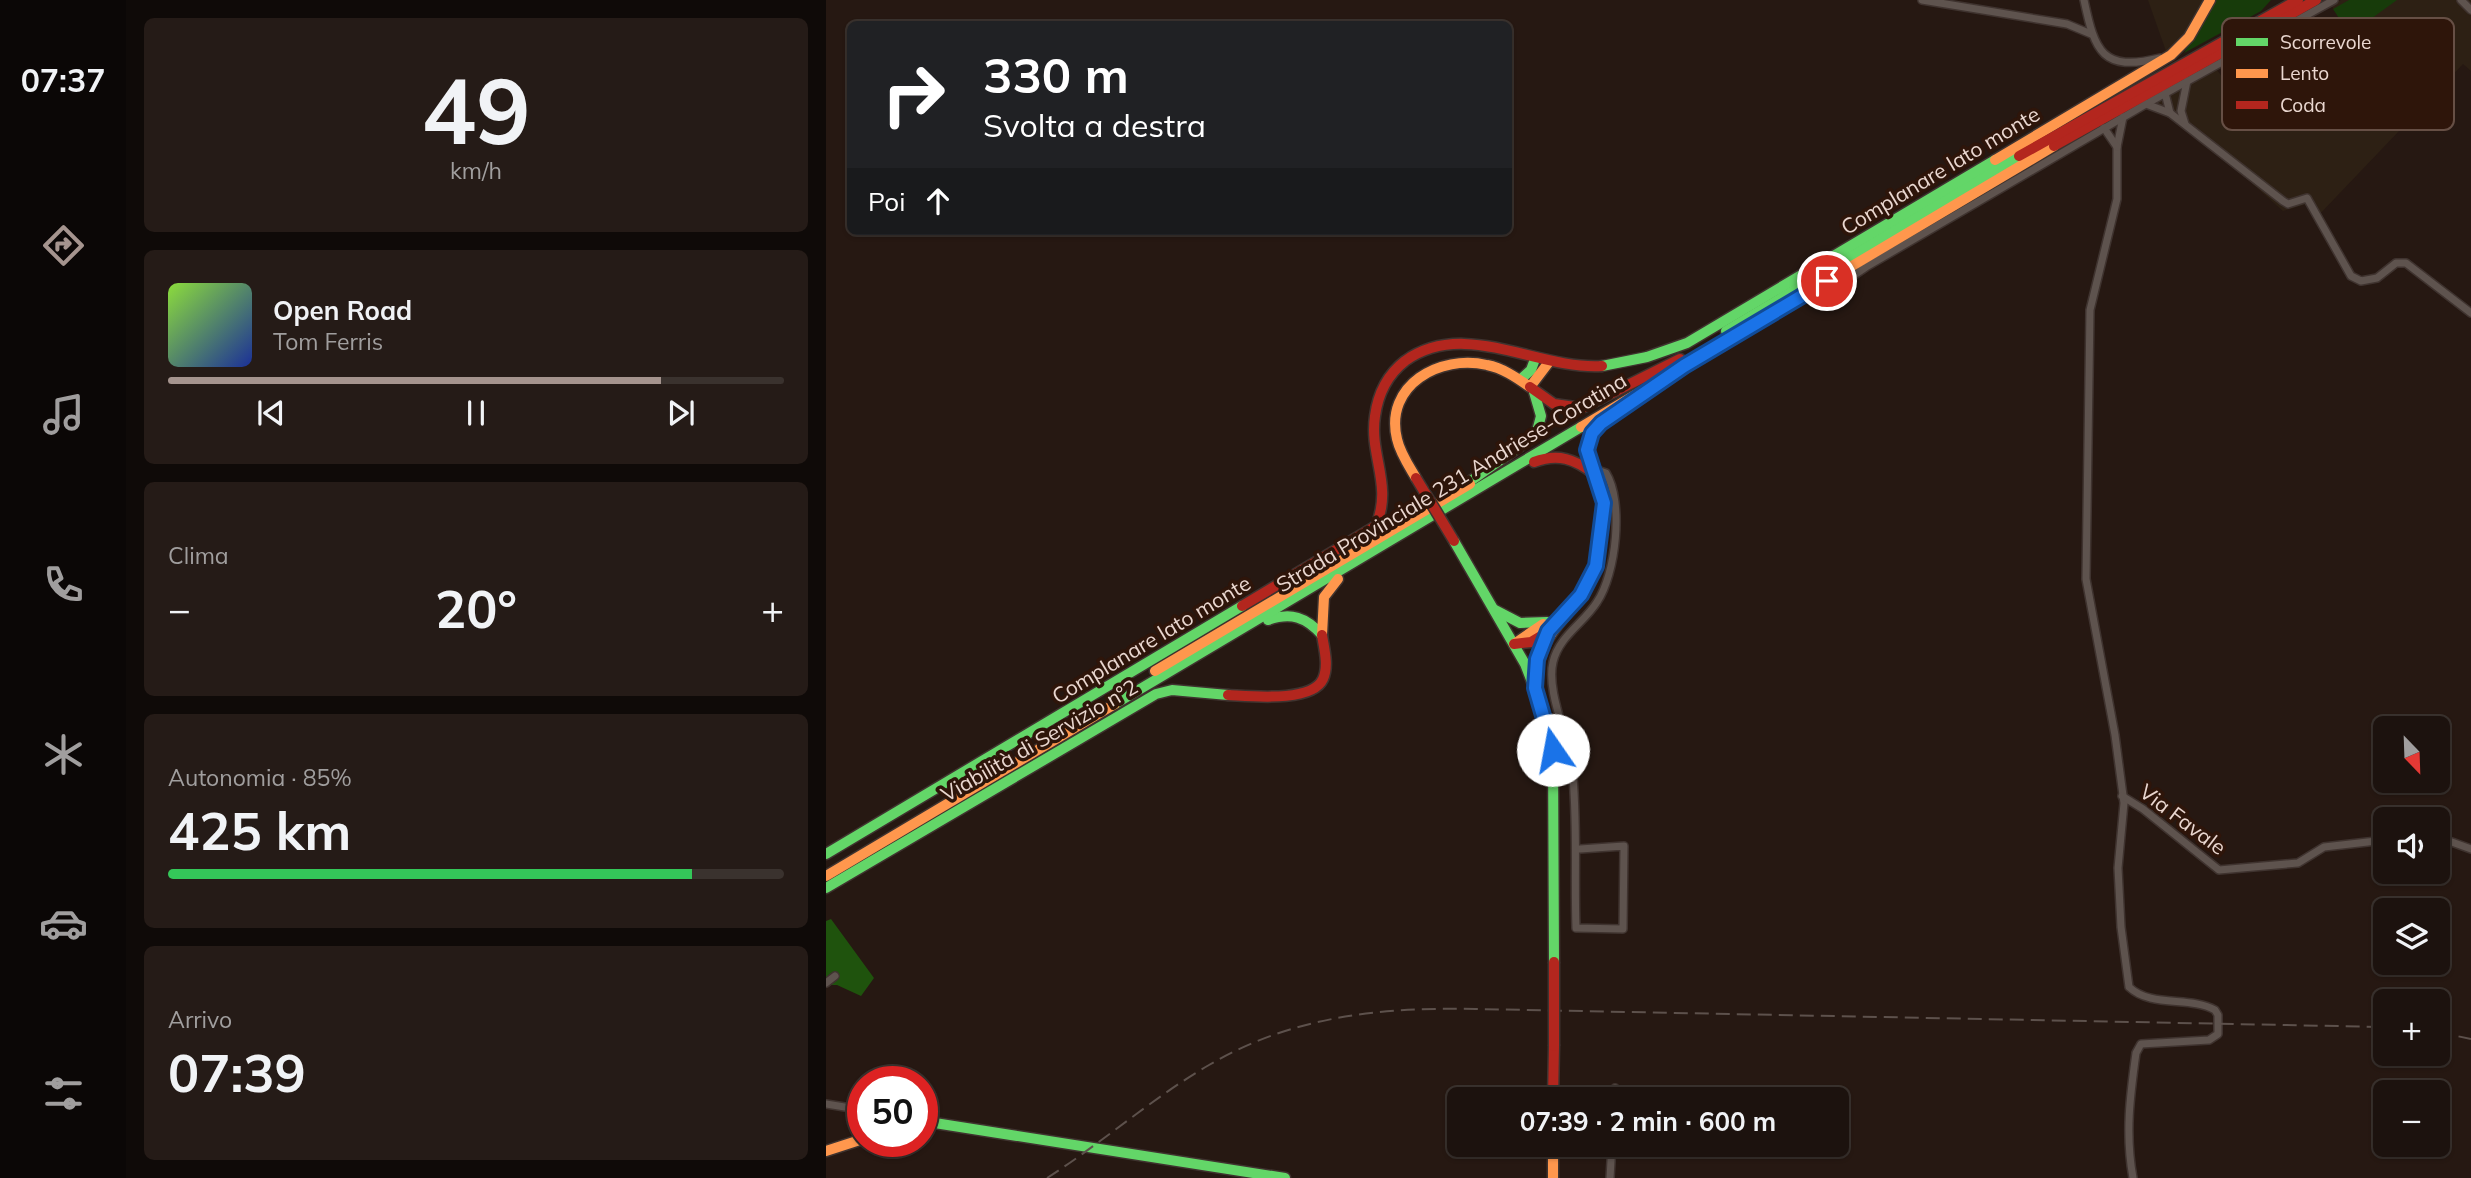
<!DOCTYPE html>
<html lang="it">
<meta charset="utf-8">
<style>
:root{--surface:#1c120e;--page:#251b17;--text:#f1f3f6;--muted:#a09e9e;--line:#3a322e;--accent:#a5948e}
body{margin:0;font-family:Mulish,sans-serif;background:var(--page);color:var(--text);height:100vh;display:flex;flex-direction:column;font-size:26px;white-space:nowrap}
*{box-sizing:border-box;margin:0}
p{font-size:23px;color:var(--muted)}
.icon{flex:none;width:38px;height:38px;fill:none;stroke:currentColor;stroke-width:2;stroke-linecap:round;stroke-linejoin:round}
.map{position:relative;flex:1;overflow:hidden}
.sheet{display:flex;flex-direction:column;gap:18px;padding:18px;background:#0f0a08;width:700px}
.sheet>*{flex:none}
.hud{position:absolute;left:21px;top:21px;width:665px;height:214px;border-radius:10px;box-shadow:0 2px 5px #0004,0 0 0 2px var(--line);background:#202124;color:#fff;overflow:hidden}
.needle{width:46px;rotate:157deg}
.tools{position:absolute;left:1547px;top:716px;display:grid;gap:14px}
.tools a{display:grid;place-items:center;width:77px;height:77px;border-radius:10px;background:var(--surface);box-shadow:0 2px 5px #0004,0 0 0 2px var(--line);font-size:35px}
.speed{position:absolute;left:21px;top:1066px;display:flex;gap:14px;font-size:35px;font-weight:700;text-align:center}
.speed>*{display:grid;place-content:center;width:91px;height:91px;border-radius:50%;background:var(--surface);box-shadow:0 2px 5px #0004,0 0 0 2px var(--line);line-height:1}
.speed .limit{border:10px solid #d22;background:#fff;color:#111}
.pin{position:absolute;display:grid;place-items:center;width:60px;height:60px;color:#fff;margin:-30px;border:4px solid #fff;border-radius:50%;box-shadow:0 2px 7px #0007}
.me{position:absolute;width:77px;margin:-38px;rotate:348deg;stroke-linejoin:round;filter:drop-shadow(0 0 5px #0008)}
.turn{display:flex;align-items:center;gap:24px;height:147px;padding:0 21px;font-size:32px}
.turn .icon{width:91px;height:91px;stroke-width:2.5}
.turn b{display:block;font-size:49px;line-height:60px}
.then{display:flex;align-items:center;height:66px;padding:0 21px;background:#0003;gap:14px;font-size:26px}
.big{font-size:52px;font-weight:700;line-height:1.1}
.sheet .card{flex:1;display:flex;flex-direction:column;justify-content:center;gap:10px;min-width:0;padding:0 24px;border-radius:10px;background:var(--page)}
.sheet .dial{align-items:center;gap:0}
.dial b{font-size:91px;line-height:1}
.song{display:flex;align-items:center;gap:21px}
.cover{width:84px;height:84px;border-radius:10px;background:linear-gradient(135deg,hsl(90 70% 55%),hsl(230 70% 35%))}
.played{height:7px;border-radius:4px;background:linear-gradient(90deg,var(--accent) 80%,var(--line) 80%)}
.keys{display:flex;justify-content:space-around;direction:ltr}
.heat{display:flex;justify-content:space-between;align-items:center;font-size:38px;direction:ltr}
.charge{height:10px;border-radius:5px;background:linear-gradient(90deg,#34c759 85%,var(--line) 0)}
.trip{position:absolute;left:621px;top:1087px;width:402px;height:70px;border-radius:10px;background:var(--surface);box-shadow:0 2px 5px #0004,0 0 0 2px var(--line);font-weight:700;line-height:70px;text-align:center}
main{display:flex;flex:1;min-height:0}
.tabs{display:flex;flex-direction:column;width:126px;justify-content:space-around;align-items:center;background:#0b0706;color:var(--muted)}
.tabs .icon{width:49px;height:49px}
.tabs .selected{color:var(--accent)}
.tabs b{font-size:32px;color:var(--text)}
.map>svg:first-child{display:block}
.commercial{fill:#2d2014}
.green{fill:#173b0a}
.forest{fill:#1f530d}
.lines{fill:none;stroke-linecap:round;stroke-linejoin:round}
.street-casing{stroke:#3f332f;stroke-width:10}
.fast-casing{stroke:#3f332f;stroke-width:13}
.slow-casing{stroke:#3f332f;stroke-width:13}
.jam-casing{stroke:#3f332f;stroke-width:13}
.street{stroke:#5e534e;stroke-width:7}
.fast{stroke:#63d668;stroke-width:10}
.slow{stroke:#ff974d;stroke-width:10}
.jam{stroke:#b3261e;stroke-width:10}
.rail{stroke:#5d514c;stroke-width:2;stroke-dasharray:14 7;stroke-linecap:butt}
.jam-bridge-casing{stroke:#3f332f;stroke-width:13;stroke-linecap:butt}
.jam-bridge{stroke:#b3261e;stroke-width:10}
.route-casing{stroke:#114b97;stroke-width:18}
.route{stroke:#1a73e8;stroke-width:12}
.labels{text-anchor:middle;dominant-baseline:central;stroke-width:7;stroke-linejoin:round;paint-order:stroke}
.street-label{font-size:21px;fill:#ead7d0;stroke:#2e150a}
.key{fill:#2e150a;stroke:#664f45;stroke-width:2}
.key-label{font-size:19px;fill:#ead7d0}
</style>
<main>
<nav class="tabs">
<b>07:37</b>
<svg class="icon selected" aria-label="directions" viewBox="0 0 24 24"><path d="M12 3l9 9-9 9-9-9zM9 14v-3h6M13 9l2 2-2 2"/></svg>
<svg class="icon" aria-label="music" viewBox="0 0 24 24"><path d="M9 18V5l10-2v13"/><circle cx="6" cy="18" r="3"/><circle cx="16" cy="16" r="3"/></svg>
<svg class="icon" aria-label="phone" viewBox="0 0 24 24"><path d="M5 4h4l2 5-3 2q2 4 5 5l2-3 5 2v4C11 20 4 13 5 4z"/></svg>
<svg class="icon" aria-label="climate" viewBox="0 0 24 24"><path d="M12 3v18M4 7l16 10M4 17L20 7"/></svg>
<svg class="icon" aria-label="car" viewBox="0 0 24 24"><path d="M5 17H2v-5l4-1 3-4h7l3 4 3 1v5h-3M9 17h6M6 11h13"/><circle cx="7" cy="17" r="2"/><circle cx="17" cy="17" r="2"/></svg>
<svg class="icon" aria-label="filters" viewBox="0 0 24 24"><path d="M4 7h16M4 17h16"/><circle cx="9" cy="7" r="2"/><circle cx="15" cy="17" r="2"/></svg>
</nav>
<section class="sheet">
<div class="card dial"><b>49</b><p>km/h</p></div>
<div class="card">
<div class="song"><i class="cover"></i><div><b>Open Road</b><p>Tom Ferris</p></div></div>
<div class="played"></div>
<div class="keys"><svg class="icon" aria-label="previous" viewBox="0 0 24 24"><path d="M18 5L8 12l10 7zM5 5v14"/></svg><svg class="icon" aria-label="pause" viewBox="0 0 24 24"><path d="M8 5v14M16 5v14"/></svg><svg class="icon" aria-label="next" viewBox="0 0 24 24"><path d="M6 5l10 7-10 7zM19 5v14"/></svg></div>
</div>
<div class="card"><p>Clima</p>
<div class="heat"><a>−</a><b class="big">20°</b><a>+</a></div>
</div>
<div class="card"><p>Autonomia · 85%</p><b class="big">425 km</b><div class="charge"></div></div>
<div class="card"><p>Arrivo</p><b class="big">07:39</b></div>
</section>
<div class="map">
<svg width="1645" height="1178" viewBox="0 0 1645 1178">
<rect width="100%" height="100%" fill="#261812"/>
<!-- commercial -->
<g class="commercial">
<polygon points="1322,0 1381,0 1357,40 1341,54"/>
<polygon points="1515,0 1645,0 1645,71 1637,64 1490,218 1481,204 1457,211 1394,155 1331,109 1321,106 1390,69 1426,114 1538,56 1505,5"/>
</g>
<!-- green -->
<g class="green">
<polygon points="1390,0 1445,0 1435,11 1358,53"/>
<polygon points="1523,0 1571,0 1542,21 1539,17 1536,20 1539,23 1535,27 1532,23 1527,26 1530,31 1524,35 1507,9"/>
</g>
<!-- forest -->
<polygon class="forest" points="5,919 48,978 35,996 11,985 0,985 0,921"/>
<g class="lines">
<!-- street casing -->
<g class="street-casing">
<g id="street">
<polyline points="1096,0 1241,24 1265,34"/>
<path d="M1258,0C1269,52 1276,72 1334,58"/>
<polyline points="1635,0 1645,10"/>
<polyline points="1339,93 1344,113 1457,201 1462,204 1481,198 1525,276 1535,281 1551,278 1570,263 1580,263 1645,313"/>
<polyline points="1320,104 1344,113"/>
<path d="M1297,117L1291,147V199L1264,310L1260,579L1289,735L1298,803L1292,868L1295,927L1303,987C1325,1008 1364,996 1389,1010L1392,1015V1034L1383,1040L1315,1044L1310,1053C1304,1096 1299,1134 1307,1178"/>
<polyline points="1359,124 1355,111 1361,81"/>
<polyline points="1278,128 1291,147"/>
<polyline points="1012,293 1015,284 1040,267 1320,104 1508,0"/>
<polyline points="1296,796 1317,809 1393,870 1472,863 1498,847 1559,840"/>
<polyline points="1612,837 1645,849"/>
<path d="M754,849L798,846L797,929L750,928C748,874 752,820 746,767C742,736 720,691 727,662C733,636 758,623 771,602C790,574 798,502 780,473L774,471L768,474"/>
<polyline points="0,983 9,976"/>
<polyline points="788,1099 789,1088"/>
<polyline points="0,1104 37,1110"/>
<polyline points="784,1178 786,1144"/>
</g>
</g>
<!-- fast casing -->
<g class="fast-casing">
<g id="fast">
<polyline points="900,331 1193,156"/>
<polyline points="776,366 821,357 861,343 1169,160"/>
<polyline points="695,379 705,370 709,359"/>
<polyline points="636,487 710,435 715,416 708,392"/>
<polyline points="628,541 699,664 719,715 727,750 728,962"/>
<polyline points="669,610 694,623 721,622"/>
<path d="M442,620C465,612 480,617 496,635"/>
<polyline points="289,704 755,427"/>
<polyline points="0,854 416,606"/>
<polyline points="0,888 330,694 346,690 402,695"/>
<polyline points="96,1121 459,1178"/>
</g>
</g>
<!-- slow casing -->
<g class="slow-casing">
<g id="slow">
<polyline points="1169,160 1345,55 1363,37 1384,0"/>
<polyline points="755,427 1228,146"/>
<path d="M590,478C583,466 574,453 571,439C558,385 614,354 661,365C677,368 691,378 704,387L723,362"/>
<polyline points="496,635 498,597 512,579"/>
<polyline points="688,644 717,624"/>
<polyline points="329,671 644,484"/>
<path d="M710,683C714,627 742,623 764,580C772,563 774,544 776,527C778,508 778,491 768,474"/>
<polyline points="0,876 289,704"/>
<polyline points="727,1144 727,1178"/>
<polyline points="0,1151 37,1139"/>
</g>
</g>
<!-- jam casing -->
<g class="jam-casing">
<g id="jam">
<polyline points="1228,146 1490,0"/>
<polyline points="1193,156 1472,0"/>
<polyline points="704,387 728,404 756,408 854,359"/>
<path d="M708,462C732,453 749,459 768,474"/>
<path d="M768,474C761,452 761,435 780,419"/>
<path d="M416,606L550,526C567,484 543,456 549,416C552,394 561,375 579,361C639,318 710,370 776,366"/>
<polyline points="688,644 705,642 720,633"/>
<path d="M402,695C424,696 486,703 497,679C503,666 498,648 496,635"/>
<polyline points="727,1099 728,1046"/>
</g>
</g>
<!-- street -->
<use href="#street" class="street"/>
<!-- fast -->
<use href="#fast" class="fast"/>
<!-- slow -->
<use href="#slow" class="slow"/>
<!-- jam -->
<use href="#jam" class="jam"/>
<!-- rail -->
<g class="rail">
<polyline points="1612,1032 1645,1039"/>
<path d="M221,1178C276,1143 326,1098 383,1065C466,1016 555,1007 650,1009L1559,1027"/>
</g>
<!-- jam-bridge casing -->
<g class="jam-bridge-casing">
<g id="jam-bridge">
<polyline points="590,478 628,541"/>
<polyline points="728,962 728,1046"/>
</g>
</g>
<!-- jam-bridge -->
<use href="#jam-bridge" class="jam-bridge"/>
</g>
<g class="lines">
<!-- route casing -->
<g class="route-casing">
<polyline id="route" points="727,750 709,688 711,659 722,631 755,595 770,566 778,503 761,450 766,433 775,423 858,366 1001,281"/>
</g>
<!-- route -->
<use href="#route" class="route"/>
</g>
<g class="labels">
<!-- street labels -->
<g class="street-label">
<text transform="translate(1114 170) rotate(-31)">Complanare lato monte</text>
<text transform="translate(625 482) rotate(-31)">Strada Provinciale 231 Andriese-Coratina</text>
<text transform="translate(325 639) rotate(-31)">Complanare lato monte</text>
<text transform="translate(213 740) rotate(-30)">Viabilità di Servizio n°2</text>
<text transform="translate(1357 819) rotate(37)">Via Favale</text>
</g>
</g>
<!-- legend -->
<rect x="1396" y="18" width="232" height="112" rx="10" class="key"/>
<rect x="1410" y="38" width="32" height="8" fill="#63d668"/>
<rect x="1410" y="69" width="32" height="9" fill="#ff974d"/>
<rect x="1410" y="101" width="32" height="8" fill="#b3261e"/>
<g class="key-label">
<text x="1454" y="49">Scorrevole</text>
<text x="1454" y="80">Lento</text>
<text x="1454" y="112">Coda</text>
</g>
</svg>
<div class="tools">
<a><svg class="needle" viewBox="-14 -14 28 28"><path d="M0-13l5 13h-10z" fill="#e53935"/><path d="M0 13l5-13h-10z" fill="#a09e9e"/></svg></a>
<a><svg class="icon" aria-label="sound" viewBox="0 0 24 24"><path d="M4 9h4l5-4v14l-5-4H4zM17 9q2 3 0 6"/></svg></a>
<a><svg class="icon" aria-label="layers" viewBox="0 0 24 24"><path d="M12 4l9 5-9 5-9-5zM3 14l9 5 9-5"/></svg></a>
<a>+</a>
<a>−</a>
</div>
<div class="speed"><div class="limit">50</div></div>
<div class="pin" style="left:1001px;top:281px;background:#d93025"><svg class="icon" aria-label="arrive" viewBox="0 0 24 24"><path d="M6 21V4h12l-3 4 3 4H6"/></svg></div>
<svg class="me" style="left:727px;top:750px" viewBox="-20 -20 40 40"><circle r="19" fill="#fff"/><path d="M0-13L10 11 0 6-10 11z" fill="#1a73e8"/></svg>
<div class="trip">07:39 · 2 min · 600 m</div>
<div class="hud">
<div class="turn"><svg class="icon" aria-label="right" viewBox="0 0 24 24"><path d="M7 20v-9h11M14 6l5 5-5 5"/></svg><div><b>330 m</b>Svolta a destra</div></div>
<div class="then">Poi<svg class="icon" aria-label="ahead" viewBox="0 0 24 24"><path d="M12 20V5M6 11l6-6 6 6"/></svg></div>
</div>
</div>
</main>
